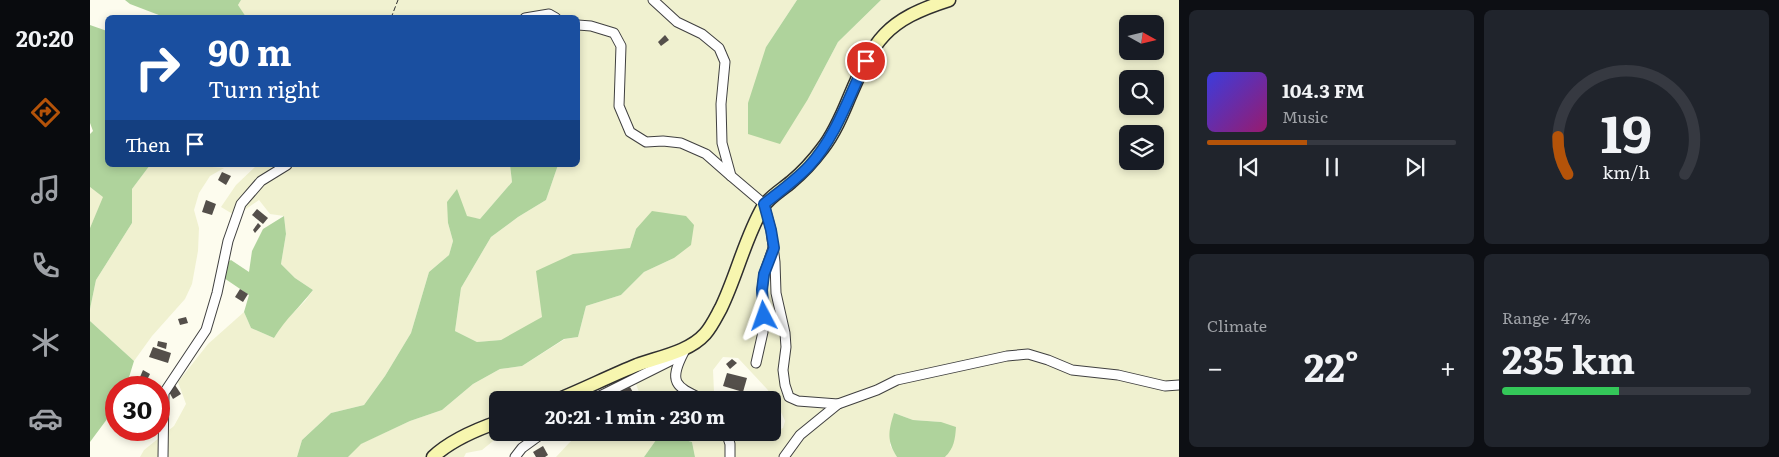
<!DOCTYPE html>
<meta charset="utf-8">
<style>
:root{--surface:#171b24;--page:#20242c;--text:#f1f3f6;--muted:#9ea1a6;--line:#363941;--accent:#b45309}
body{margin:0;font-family:Literata,serif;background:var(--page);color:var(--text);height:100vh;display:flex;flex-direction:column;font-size:19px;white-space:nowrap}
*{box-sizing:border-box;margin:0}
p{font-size:16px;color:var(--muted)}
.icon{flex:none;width:28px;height:28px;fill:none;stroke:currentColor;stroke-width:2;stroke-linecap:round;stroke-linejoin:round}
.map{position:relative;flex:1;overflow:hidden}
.panel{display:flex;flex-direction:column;gap:10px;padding:10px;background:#0d0f14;width:600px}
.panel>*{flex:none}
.banner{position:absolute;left:15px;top:15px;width:475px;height:152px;border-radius:8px;box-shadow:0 2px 8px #0003;background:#1a4fa0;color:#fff;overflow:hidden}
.needle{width:32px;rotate:98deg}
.tools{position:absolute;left:1029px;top:15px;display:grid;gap:10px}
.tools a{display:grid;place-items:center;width:45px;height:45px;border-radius:8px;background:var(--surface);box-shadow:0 2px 8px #0003;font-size:25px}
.speed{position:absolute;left:15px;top:376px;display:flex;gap:10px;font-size:25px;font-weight:700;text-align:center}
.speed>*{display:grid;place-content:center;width:65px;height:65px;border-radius:50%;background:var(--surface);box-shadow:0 2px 8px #0003;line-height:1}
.speed .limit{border:8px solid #d22;background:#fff;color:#111}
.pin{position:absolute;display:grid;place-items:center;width:42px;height:42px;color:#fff;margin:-21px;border:2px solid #fff;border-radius:50%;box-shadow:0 1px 5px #0007}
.me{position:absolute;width:55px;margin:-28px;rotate:356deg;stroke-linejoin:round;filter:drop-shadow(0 0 4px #0008)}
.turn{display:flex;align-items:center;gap:18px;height:105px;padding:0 20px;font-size:22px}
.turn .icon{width:65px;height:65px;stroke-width:2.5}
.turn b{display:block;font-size:35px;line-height:42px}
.then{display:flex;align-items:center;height:48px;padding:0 20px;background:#0003;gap:10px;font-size:19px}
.big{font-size:38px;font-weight:700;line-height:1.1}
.panel .tile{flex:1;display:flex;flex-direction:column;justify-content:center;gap:8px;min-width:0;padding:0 18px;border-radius:8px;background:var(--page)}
.panel .dial{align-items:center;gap:0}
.dial svg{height:130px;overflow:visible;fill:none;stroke:var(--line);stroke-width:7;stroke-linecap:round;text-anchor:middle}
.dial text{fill:var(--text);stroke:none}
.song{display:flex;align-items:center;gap:15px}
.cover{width:60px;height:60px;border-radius:8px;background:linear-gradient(135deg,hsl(240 70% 55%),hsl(320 70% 35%))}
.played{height:5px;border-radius:2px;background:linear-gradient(90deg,var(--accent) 40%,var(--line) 40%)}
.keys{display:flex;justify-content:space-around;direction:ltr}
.heat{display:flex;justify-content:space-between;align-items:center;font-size:28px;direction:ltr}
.charge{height:8px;border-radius:4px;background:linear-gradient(90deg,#34c759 47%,var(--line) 0)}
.panel .tiles{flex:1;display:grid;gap:10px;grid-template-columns:repeat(2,1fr)}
.trip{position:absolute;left:399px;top:391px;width:292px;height:50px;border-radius:8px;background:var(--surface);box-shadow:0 2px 8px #0003;font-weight:700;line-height:50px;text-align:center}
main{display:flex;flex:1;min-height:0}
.menu{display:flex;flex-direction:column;width:90px;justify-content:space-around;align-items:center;background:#090b0e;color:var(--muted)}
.menu .icon{width:35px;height:35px}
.menu .current{color:var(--accent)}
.menu b{font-size:22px;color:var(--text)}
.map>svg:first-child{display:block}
.farmland{fill:#f0f1d0;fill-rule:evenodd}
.forest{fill:#afd39c}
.building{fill:#544f4a}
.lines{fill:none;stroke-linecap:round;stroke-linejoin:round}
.street-casing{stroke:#404040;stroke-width:11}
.secondary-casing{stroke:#2f2f2f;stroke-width:15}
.path{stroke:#2f2f2f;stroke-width:1;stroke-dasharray:5 2.5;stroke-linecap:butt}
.street{stroke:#fff;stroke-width:9}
.secondary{stroke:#f7f6af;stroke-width:12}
.route-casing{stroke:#114b97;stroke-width:12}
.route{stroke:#1a73e8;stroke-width:9}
</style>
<main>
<nav class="menu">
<b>20:20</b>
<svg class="icon current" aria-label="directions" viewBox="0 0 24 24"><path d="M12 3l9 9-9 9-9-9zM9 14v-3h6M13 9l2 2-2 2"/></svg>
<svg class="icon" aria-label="music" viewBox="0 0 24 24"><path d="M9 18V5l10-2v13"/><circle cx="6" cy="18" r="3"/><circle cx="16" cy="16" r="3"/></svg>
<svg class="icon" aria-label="phone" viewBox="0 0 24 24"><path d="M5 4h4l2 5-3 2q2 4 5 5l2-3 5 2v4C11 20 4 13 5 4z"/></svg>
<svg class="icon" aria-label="climate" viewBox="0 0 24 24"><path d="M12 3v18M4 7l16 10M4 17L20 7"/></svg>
<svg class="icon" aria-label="car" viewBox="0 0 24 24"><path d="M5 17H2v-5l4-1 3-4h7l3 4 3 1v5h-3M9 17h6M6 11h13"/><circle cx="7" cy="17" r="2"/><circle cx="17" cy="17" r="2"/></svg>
</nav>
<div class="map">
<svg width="1089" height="457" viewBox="0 0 1089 457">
<rect width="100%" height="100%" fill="#fdfcee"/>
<!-- farmland -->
<g class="farmland">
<path d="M151,0H707L676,47L718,99L748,42L791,0H1089V457H855L857,455L851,422L823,420L804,413L800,445L807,457H605L602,442L571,433L554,457H466L480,442L492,433L675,432L678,435L693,428L695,421L686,401L677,389L648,358L633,357L623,370L624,392L631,400H548L549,392L542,374L473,400H408V432L413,433L392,450L376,453L374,457H258L270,444L320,421L352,410L383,384L410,369L432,366L475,339L488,337L496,306L531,295L554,272L584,258L546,229L540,248L452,317L433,330L411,340L387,342L365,331L371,288L401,237L428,217L456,200L468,165H488V18H156L148,5ZM1038,24H1065V51H1038ZM1038,79H1065V106H1038ZM1038,134H1065V161H1038Z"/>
<polygon points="60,165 97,165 134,168 120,176 109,193 104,210 109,228 108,251 102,284 95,299 62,336 44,361 0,321 0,309 6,280 42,223 42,189"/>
<polygon points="167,165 420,165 422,182 390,219 377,217 372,205 358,223 363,241 359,255 339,272 321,333 295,376 274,405 241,413 212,440 207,457 50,457 54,450 84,426 96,404 88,382 118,344 154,312 161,328 184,338 194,322 215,301 223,290 205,278 191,264 196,234 194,216 180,214 169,200 146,216 131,207 146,185"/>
<polygon points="0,187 14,197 0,228"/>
</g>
<!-- forest -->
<g class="forest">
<polygon points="35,0 151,0 148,5 156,17 74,17 40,4"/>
<polygon points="707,0 791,0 748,42 718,99 690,144 658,134 658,103 676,47"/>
<polygon points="0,25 17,31 18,165 60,165 42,189 42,223 6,280 0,309 0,228 13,197 0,187 0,134 3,131 0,123"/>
<polygon points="420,165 468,165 456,200 428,217 401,237 371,288 365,331 387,342 411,340 452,317 446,271 483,254 540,248 546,229 562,211 596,216 604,225 601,245 584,258 554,272 531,295 496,306 488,337 474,339 432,366 410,369 383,384 352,410 320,421 271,444 258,457 207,457 212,440 241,413 274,405 295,376 321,333 339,272 359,255 363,241 358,223 357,202 367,189 377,216 390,219 422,182"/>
<path d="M194,216L196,234L191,264L205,278L223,290C210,307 196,318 184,338L161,328L154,312L159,295L131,276V266L141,260L159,272L162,251L173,229Z"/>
<polygon points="0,321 44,361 36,387 26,388 26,407 0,442"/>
<path d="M804,413L823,420L851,422L866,427C865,440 864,448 855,457H807C797,441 798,432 804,413Z"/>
<polygon points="571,433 602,442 605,457 554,457"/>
</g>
<!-- building -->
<g class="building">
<polygon points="575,35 579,40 571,46 568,42"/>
<polygon points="132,172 141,176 136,185 128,180"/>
<polygon points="116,200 126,204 122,215 112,212"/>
<polygon points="167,209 178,218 173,224 162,215"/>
<polygon points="168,223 171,226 165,233 163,230"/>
<polygon points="150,289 158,294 153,302 145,297"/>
<polygon points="96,317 98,323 90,325 88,319"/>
<polygon points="68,341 77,343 76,349 67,346"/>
<polygon points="63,347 81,353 78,363 59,357"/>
<polygon points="642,359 647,363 640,369 636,364"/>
<polygon points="53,370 60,374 57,380 50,377"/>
<polygon points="637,373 657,378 653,392 633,386"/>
<polygon points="85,385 91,394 83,399 78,390"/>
<polygon points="540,387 545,396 533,400 529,392"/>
<polygon points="453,446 458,455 455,457 446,457 443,452"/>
</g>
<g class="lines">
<!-- street casing -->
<g class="street-casing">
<g id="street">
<polyline points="563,0 587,22 612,34 629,48 635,62 631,104 632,143 641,176 674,204 681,230 685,262 686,293 695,333 696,347 693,370 695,385 699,397 708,401 748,404"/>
<polyline points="435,18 459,14 466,18"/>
<polyline points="488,25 501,26 524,33 531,46 529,106 540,132 556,142 573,141 591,143 616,154 641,176"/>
<path d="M594,352C577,384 587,387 614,400"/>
<polyline points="666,363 673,332 674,316 672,290 674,274 683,248"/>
<polyline points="502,400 590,356"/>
<polyline points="636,432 640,444 640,457"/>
<polyline points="73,457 74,393 116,330 127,293 138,241 151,204 171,181 197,165"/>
<polyline points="425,457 432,448 454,432"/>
<polyline points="694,457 710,435 748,404 787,390 807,380 917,356 938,354 958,360 982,370 1028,375 1075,386 1089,385"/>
</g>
</g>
<!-- secondary casing -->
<g class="secondary-casing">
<g id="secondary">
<path d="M467,400C494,389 520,376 547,365C569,357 599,352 615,334C622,326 626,317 631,308C647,275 655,238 673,207C679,197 693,189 701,182C713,172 723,161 732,149C744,134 752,115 759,98C784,39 796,20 859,0"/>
<path d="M343,457C361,440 385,430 408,422"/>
</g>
</g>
<!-- path -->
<polyline class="path" points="301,18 308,0"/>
<!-- street -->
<use href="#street" class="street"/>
<!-- secondary -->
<use href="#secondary" class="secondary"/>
</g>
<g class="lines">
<!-- route casing -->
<g class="route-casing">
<path id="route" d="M674,316L672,290L674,274L684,248L681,230L674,204C689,192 706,180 719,166C746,137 759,96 776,61"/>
</g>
<!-- route -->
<use href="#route" class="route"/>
</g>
</svg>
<div class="tools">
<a><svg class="needle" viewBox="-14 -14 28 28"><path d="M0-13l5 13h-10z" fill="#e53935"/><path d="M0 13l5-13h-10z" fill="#9ea1a6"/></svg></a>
<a><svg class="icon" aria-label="search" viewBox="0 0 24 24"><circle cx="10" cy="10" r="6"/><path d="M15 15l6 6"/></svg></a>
<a><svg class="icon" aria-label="layers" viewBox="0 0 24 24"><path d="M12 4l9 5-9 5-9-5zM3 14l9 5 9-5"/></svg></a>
</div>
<div class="speed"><div class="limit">30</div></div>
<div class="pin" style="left:776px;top:61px;background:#d93025"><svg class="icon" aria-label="arrive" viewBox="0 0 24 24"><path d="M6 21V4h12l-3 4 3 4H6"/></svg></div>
<svg class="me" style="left:674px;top:316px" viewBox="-20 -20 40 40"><path d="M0-17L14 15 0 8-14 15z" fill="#1a73e8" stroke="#fff" stroke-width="4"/></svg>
<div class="trip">20:21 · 1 min · 230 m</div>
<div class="banner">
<div class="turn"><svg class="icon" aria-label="right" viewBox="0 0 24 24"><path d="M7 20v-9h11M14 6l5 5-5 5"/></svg><div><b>90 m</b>Turn right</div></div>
<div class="then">Then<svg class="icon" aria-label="arrive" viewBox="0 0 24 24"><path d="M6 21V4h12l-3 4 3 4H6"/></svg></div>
</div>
</div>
<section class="panel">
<div class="tiles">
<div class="tile">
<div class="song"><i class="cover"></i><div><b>104.3 FM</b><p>Music</p></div></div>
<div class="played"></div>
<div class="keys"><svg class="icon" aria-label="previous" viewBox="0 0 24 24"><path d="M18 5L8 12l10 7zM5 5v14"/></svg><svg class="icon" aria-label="pause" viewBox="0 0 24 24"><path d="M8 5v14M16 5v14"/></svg><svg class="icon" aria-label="next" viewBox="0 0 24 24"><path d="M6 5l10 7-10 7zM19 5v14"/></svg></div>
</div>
<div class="tile dial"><svg viewBox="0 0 100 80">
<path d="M14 69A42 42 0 1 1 86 69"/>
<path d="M14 69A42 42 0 0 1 8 46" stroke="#b45309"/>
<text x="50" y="56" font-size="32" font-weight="700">19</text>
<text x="50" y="72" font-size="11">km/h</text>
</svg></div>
<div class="tile"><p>Climate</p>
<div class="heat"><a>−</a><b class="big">22°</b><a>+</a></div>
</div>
<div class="tile"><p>Range · 47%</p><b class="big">235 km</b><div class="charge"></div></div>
</div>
</section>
</main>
